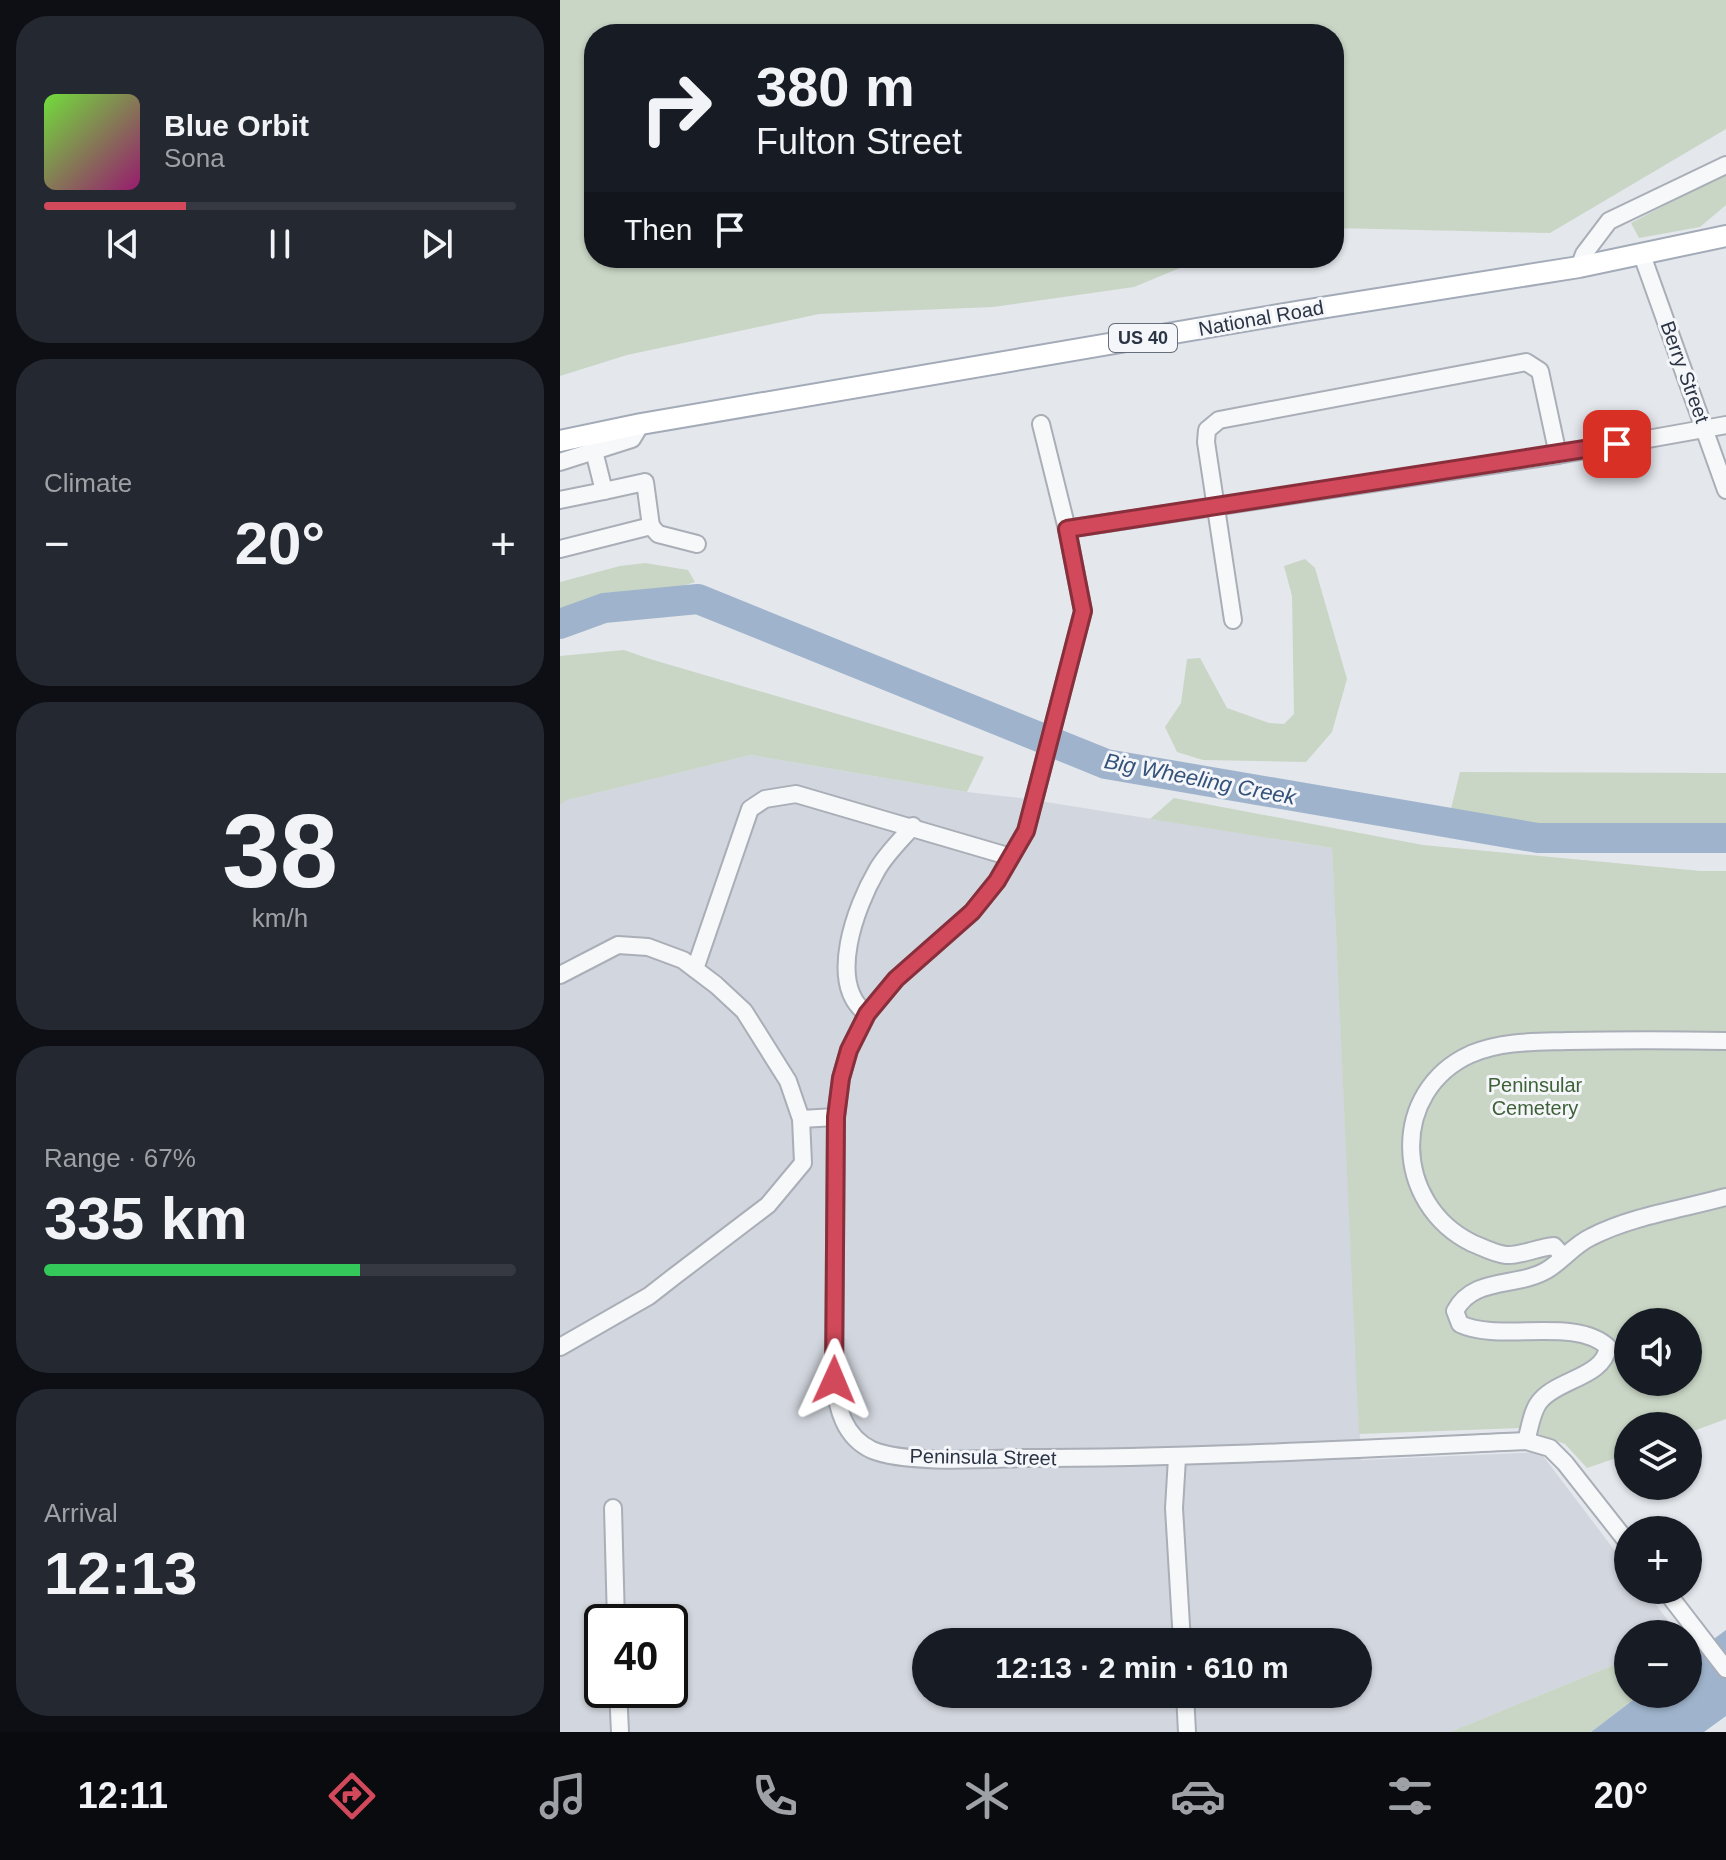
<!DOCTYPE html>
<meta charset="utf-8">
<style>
:root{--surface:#171b24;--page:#242831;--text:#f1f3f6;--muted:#9ea1a6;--line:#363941;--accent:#d1495b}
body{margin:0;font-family:Arial,sans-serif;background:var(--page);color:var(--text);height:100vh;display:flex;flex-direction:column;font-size:30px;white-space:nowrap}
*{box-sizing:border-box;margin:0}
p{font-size:26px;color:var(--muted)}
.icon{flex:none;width:44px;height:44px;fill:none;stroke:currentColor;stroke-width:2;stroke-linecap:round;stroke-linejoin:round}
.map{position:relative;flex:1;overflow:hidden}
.sheet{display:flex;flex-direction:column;gap:16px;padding:16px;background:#0d0f14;width:560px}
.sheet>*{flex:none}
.top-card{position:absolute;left:24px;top:24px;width:760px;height:244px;border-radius:32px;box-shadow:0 2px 6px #0004;background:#171b24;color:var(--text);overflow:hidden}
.fabs{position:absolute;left:1054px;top:1308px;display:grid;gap:16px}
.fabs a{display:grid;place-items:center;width:88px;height:88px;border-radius:50%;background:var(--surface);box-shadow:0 2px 6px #0004;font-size:40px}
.speed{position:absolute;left:24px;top:1604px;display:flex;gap:16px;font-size:40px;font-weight:700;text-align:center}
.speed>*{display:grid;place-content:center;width:104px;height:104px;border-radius:50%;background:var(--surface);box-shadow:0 2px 6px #0004;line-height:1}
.speed .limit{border:4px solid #111;border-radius:12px;background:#fff;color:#111}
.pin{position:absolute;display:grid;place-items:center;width:68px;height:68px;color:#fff;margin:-34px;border-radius:16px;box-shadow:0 4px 12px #0006}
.me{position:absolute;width:88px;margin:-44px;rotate:1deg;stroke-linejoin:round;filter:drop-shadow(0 0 6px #0008)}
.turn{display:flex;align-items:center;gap:28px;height:168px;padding:0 40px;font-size:36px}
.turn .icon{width:104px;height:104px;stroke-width:2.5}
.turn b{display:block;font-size:56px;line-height:68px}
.then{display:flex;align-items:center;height:76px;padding:0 40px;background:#0003;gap:16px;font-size:30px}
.big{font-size:60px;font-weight:600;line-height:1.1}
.sheet .card{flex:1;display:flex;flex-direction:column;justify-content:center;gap:12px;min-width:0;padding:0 28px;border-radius:32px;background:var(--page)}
.sheet .dial{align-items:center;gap:0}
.dial b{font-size:104px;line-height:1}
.song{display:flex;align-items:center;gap:24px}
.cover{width:96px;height:96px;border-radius:12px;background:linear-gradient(135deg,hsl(100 70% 55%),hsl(320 70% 35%))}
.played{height:8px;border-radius:4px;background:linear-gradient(90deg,var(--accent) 30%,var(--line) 30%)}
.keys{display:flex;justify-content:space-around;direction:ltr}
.heat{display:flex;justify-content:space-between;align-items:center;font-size:44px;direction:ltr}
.charge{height:12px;border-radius:6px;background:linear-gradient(90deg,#34c759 67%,var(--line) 0)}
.trip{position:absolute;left:352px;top:1628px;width:460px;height:80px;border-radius:40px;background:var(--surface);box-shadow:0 2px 6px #0004;font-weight:600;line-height:80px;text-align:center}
.menu{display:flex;height:128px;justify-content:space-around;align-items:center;background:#090b0e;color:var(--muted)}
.menu .icon{width:56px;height:56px}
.menu .current{color:var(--accent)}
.menu b{font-size:36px;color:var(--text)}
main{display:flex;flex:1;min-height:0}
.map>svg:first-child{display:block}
.built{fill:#d2d6de;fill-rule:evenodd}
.green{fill:#c9d6c5;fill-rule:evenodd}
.water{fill:#9fb4cc}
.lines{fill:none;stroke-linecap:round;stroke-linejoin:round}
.river{stroke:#9fb4cc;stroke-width:30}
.minor-casing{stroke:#a9aeb7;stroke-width:20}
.major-casing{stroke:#a3abb8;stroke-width:24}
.minor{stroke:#f7f8fa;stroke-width:16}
.major{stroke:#fff;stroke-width:20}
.route-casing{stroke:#882f3b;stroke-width:20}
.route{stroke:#d1495b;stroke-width:14}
.labels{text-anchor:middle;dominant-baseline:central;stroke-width:6;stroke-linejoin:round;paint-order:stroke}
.shield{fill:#f4f6f9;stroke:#676e7b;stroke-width:2}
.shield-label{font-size:18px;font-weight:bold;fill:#2b3445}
.street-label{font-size:20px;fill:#2b3445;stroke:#f4f6f9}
.park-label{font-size:20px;fill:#3f6138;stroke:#f4f6f9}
.water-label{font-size:22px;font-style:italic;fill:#34527a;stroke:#f4f6f9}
</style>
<main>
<section class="sheet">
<div class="card">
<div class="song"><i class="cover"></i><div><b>Blue Orbit</b><p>Sona</p></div></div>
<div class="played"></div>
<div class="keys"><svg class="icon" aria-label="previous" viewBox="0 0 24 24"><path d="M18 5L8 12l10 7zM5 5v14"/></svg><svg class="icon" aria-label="pause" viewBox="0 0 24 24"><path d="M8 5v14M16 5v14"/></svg><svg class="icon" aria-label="next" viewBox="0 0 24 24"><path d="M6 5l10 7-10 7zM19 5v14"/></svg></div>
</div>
<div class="card"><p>Climate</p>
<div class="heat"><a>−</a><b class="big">20°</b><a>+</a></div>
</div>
<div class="card dial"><b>38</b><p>km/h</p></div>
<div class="card"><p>Range · 67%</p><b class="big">335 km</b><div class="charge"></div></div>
<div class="card"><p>Arrival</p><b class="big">12:13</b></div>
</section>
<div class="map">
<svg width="1166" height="1732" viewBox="0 0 1166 1732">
<rect width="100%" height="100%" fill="#e4e7ec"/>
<!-- built -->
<path class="built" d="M191,755L407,792L461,798L772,848L801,1460L980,1452L1068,1568V1590H1085L1118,1634H1068V1659L890,1732H0V805L6,800ZM42,1622H110V1690H42ZM366,1642H798V1694H366Z"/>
<!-- green -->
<g class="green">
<polygon points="0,0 1166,0 1166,129 990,233 774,228 774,34 34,34 34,258 644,258 574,287 433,307 259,314 67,355 0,376"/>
<polygon points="1166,173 1166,205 1140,227 1079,238 1071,223"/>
<polygon points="745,559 755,568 787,679 772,732 746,762 643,760 617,752 605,727 621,703 627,659 640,658 667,708 709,723 724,724 734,714 732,596 724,566"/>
<polygon points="85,563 128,570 135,582 78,600 0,613 0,582 60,566"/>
<polygon points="64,650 90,659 424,757 407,792 191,755 7,800 0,805 0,656"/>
<polygon points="900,772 1166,773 1166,826 1020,830 890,813"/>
<path d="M614,798L863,845L1141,871H1166V1419L1128,1433V1426H1068V1454L1027,1468L1005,1444L961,1428L799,1434L772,848L590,819ZM1068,1322H1128V1382H1068Z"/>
<polygon points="1068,1659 1068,1694 1081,1694 1031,1732 890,1732"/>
</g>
<!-- water -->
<polygon class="water" points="1166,1630 1166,1716 1144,1732 1031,1732 1081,1694 1128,1694 1128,1658"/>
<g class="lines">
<!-- river -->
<polyline class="river" points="0,624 44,608 138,599 546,764 978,838 1166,838"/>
<!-- minor casing -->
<g class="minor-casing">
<g id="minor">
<polyline points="1082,255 1166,490"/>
<polyline points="1019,267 1024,254 1049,221 1166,165"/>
<path d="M481,424L507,529L523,611L466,831L437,881L412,912L336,979L307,1014L289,1050L281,1078L276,1117L274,1380C277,1408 284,1437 312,1450C345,1464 426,1459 463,1458C631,1458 798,1449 966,1441L990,1448L1005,1463L1068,1543"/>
<polyline points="0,462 72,439 81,424"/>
<polyline points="0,500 44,491 34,451"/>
<polyline points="91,526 98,534 137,544"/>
<polyline points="507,529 998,455 1166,425"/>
<polyline points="0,549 91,526 85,482 44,491"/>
<polyline points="673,620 646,442 647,430 659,420 966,362 980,371 998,455"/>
<polyline points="135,969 190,809 205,799 236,794 451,857"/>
<polyline points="0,975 58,945 88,947 123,960 156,985 184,1011 228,1081 241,1119 243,1163 208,1205 116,1275 89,1296 0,1347"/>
<path d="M307,1014C266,984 296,906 317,870C326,854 341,840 353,826"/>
<polyline points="241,1119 276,1117"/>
<path d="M1003,1256L994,1246C978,1247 962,1256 946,1255C935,1254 922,1247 912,1243C833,1204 829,1091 911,1054C942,1041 975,1042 1007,1041C1060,1040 1113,1040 1166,1041"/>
<path d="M966,1441C970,1428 972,1409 981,1400C999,1379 1044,1377 1048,1347C1015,1316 940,1343 900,1324L895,1311C913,1276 957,1288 987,1270C1002,1261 1014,1245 1031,1237C1072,1216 1122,1209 1166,1197"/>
<polyline points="617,1458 614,1508 622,1642"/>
<polyline points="53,1508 56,1622"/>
<polyline points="1105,1590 1166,1669"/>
<polyline points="58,1690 60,1732"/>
<polyline points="625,1694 627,1732"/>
</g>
</g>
<!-- major casing -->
<g class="major-casing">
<polyline id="major" points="0,441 81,424 742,311 1019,267 1166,236"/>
</g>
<!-- minor -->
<use href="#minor" class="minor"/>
<!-- major -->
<use href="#major" class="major"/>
</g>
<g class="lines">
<!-- route casing -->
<g class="route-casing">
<polyline id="route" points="274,1380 276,1117 281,1078 289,1050 307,1014 336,979 412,912 437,881 466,831 523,611 507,529 1057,444"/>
</g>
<!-- route -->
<use href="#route" class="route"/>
</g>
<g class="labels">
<!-- shield labels -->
<rect class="shield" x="549" y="324" width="68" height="28" rx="6"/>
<g class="shield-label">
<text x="583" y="338">US 40</text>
</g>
<!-- street labels -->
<g class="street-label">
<text transform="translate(701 318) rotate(-10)">National Road</text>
<text transform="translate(1125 372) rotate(70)">Berry Street</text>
<text transform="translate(423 1457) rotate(1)">Peninsula Street</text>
</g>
<!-- park labels -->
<g class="park-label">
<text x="975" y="1085">Peninsular<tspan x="975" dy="23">Cemetery</tspan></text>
</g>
<!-- water labels -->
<g class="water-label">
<text transform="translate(640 779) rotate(11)">Big Wheeling Creek</text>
</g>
</g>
</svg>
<div class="fabs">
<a><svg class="icon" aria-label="sound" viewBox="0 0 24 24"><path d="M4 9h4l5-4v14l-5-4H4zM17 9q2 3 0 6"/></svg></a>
<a><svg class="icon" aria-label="layers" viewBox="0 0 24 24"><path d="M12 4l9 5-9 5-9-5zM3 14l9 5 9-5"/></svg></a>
<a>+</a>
<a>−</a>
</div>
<div class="speed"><div class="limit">40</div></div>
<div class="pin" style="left:1057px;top:444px;background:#d93025"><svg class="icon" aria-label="arrive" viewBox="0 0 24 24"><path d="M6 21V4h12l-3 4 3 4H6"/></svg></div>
<svg class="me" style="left:274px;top:1380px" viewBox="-20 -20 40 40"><path d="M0-17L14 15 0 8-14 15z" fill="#d1495b" stroke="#fff" stroke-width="4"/></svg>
<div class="trip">12:13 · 2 min · 610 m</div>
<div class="top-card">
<div class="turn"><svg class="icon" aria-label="right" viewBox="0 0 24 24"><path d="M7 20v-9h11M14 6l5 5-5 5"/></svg><div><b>380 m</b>Fulton Street</div></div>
<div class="then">Then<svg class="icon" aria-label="arrive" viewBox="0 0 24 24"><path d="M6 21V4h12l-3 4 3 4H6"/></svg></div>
</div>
</div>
</main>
<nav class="menu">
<b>12:11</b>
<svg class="icon current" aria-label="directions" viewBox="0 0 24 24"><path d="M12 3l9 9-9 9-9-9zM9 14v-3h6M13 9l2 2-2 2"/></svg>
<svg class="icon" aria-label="music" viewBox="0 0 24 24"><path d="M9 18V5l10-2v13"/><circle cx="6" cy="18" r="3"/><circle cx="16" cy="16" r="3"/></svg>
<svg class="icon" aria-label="phone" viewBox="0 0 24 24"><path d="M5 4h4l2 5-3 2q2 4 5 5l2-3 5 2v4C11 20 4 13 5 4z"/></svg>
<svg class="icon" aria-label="climate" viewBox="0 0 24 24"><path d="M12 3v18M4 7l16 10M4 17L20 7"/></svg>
<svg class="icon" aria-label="car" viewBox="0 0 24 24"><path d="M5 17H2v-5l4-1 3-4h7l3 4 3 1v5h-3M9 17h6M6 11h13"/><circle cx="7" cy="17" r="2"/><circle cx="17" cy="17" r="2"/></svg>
<svg class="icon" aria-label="filters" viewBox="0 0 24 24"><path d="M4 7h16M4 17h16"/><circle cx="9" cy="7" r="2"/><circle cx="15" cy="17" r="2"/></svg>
<b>20°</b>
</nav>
